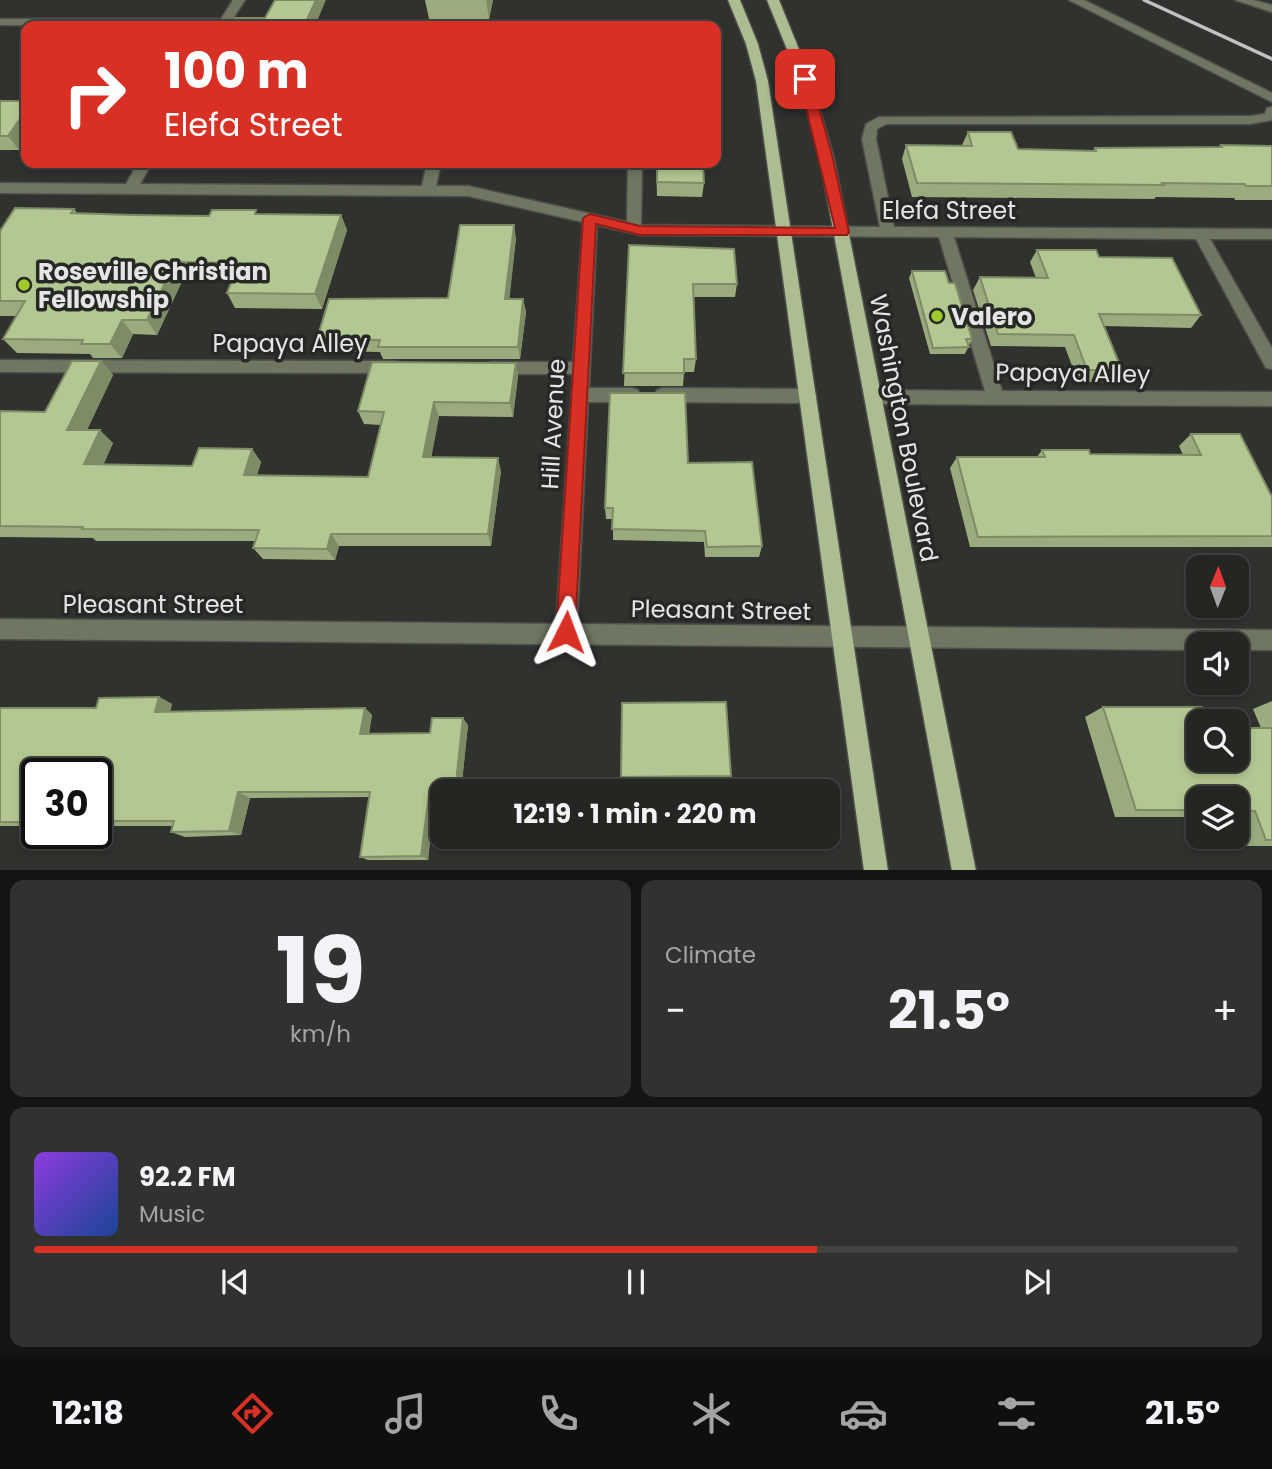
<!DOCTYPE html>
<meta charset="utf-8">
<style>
:root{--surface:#242622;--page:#30322f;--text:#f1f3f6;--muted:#a3a5a5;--line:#414340;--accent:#d93025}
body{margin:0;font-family:Poppins,sans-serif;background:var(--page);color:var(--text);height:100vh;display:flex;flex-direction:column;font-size:26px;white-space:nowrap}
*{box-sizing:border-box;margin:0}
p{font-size:23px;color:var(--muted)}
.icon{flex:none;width:38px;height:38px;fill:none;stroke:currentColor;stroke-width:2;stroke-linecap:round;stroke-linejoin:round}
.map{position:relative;height:870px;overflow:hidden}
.drawer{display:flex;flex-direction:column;gap:10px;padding:10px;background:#141513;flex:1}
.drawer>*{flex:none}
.hud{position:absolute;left:21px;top:21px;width:700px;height:147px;border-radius:14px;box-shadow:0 4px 10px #0003,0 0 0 2px var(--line);background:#d93025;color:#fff;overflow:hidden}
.needle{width:46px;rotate:1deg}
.tools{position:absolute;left:1186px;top:555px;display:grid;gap:14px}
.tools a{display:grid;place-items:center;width:63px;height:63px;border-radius:14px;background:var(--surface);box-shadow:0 4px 10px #0003,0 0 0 2px var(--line);font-size:35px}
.speed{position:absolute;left:21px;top:758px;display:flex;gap:14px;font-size:35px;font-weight:700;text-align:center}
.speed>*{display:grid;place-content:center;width:91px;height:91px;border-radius:50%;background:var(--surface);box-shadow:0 4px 10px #0003,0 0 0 2px var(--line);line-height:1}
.speed .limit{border:4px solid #111;border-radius:10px;background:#fff;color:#111}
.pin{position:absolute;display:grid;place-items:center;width:60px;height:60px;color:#fff;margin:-30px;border-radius:14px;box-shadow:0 4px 10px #0006}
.me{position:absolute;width:77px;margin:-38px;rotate:3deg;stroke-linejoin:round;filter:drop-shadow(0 0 5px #0008)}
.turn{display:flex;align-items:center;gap:24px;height:147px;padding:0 28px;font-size:32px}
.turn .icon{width:91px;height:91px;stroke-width:2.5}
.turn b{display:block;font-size:49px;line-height:60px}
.big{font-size:52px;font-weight:700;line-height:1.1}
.drawer .tile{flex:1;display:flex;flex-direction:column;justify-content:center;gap:10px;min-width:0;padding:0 24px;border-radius:14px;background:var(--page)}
.drawer .dial{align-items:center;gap:0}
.dial b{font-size:91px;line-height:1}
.song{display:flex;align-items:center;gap:21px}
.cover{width:84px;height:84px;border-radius:10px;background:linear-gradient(135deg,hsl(270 70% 55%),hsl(220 70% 35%))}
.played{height:7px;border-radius:4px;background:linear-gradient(90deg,var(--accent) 65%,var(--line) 65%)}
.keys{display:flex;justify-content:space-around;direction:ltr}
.heat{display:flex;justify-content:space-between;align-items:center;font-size:38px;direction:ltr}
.drawer .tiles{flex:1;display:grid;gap:10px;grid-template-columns:1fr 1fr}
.tile:last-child{grid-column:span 2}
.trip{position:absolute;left:430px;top:779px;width:410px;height:70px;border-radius:14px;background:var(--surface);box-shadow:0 4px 10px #0003,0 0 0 2px var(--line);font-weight:700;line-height:70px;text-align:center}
.dock{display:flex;height:112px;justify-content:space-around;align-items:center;background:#0e0f0e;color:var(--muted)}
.dock .icon{width:49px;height:49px}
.dock .current{color:var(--accent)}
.dock b{font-size:32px;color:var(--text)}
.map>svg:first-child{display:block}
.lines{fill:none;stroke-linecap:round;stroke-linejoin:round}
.minor-casing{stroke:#4d4f4b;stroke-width:3}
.major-casing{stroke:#4d4f4b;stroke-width:3}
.minor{fill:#6f7762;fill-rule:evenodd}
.major{fill:#acbd91;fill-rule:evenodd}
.rail{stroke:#c2c3c1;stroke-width:3.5}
.wall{fill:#9aab7e}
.shaded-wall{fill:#7d8b66}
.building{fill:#b3c792;stroke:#7d8b66;stroke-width:2}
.route{fill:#d93025;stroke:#8d1f18;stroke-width:2}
.poi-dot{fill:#9eca2e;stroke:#262824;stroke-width:2.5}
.labels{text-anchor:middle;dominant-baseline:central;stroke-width:7;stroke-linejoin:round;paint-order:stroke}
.street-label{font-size:24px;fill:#e5e6e4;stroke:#262824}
.poi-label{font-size:24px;font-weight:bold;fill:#e5e6e4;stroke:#262824;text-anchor:start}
</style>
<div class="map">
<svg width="1272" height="871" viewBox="0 0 1272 871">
<rect width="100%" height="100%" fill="#30322e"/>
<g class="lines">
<!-- minor casing -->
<g class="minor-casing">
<g id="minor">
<polygon points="233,0 245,0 228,26 0,25 0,19 221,19"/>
<polygon points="1069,0 1084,0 1272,93 1272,102"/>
<polygon points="1235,0 1253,0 1272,5 1272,12"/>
<polygon points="1272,107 1272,120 1250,124 886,124 877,129 876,139 894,227 1272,229 1272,239 1210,239 1272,348 1272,369 1266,368 1196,239 954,237 1002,391 1272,392 1272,406 873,404 867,402 865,397 867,392 873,390 985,391 939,237 640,235 597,225 589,388 632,388 638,390 640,395 638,400 632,402 588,402 577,624 1272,630 1272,650 1237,650 1237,644 1199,644 1199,650 0,639 0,619 556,624 573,374 493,374 487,373 485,368 487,363 493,362 573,362 583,222 468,196 0,193 0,183 126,184 138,163 152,163 140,184 422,186 427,163 441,163 436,186 468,186 627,222 628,163 642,163 641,225 880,227 862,139 866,124 879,117 1250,116 1265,114 1267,108"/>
<polygon points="0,360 392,361 398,362 400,367 398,372 392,373 0,372"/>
<polygon points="663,388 808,389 814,391 816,396 814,401 808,403 663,402 657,400 655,395 657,390"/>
</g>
</g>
<!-- major casing -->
<g class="major-casing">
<g id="major">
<polygon points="728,0 740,0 758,44 768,81 888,871 864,871 756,81 746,44"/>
<polygon points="767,0 779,0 811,79 834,159 976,871 952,871 820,159 799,79"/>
</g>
</g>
<!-- minor -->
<use href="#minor" class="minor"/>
<!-- major -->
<use href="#major" class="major"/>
<!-- rail -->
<polyline class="rail" points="1144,0 1272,59"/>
</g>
<!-- wall -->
<g class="wall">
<polygon points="425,0 493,0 489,19 429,19"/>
<polygon points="0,101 26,101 26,139 19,150 0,150"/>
<polygon points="968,132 1018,149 1093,151 1095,148 1219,147 1221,145 1272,146 1272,200 1235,200 1234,198 1156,197 1154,199 912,197 902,159 906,145 962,145"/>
<polygon points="656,163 704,183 702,197 657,196"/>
<polygon points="74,209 77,213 132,215 209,216 258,214 341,215 347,230 322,309 235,308 227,293 233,277 184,277 157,335 133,334 122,358 93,358 90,354 17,353 3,339 17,316 0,316 0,231"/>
<polygon points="516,238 509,299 523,299 526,312 520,359 383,359 380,352 323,351 317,339 448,298"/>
<polygon points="629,245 737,284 735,297 694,297 696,359 694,372 684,372 683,386 624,386"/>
<polygon points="1037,250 1099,257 1201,315 1191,328 1104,326 1122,370 1112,382 1078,382 1065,347 991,346 973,290 980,277 1036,278 1030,262"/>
<polygon points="912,271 949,283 972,339 965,354 930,354 909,278"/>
<polygon points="101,361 113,375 87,430 113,443 103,465 192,466 252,449 261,462 257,475 368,477 381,425 364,424 358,411 516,363 518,376 513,417 439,416 431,457 501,471 491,546 339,546 335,560 263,559 253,548 256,541 96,541 93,538 0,537 0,411 45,412"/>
<polygon points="1191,434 1272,497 1272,547 970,547 950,468 957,457 1037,457 1042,450 1090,454 1183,455 1179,446"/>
<polygon points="688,463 762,546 759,557 705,557 704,542 613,540 613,519 606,519 605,508"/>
<polygon points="159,697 172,704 170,712 365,708 372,715 369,734 430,733 468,725 461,791 443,791 443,799 435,799 428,860 368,860 360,857 369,797 250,798 241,835 185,837 171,832 173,826 96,826 96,774 37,774 37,826 0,826 0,708 96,708"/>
<polygon points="1272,701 1272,846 1240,846 1236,836 1237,836 1237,798 1199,798 1199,817 1115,817 1085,717 1103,707 1199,760 1261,728 1253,709"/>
<polygon points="731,776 728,782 622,782 621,777"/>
</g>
<!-- shaded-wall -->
<g class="shaded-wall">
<polygon points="316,0 326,0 315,26 305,26"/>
<polygon points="486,0 493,0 489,19"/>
<polygon points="26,110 26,139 19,150 8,136"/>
<polygon points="341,215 347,230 322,309 315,294"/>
<polygon points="514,225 516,238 508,312 505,299"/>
<polygon points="175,262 184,277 157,335 147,320"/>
<polygon points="523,299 526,312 520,359 518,347"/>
<polygon points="122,320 133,334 122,358 110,344"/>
<polygon points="101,361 113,375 81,442 67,430"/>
<polygon points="516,363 518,376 513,417 510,403"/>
<polygon points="434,402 439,416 429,470 423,457"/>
<polygon points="100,430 113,443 98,477 84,464"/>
<polygon points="252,449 261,462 253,487 244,475"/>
<polygon points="498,458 501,471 491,546 488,534"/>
<polygon points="331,534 339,546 335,560 327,549"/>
<polygon points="159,697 172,704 168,720 155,712"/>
<polygon points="365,708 372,715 367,741 360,734"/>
<polygon points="463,718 468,725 461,791 455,791"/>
<polygon points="238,792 250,798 241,835 229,831"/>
<polygon points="429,794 435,799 428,860 421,856"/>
</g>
<!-- building -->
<g class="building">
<polygon points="275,0 316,0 304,26 328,26 231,26 235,18 265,18"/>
<polygon points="0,101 26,101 26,110 8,136 0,136"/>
<polygon points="968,132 1011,132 1018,149 1096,151 1095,148 1222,147 1221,145 1272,146 1272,186 1246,186 1245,184 1162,183 1164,185 917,183 906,145 972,146"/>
<polygon points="657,163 703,163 704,183 657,182"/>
<polygon points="15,208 74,209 71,213 132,215 209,216 212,210 256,210 255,214 341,215 315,294 227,293 239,263 175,262 147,320 122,320 110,344 81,344 83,340 3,339 25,301 0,301 0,231"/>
<polygon points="460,225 514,225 505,299 523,299 518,347 378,347 380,340 317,339 329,299 448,298"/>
<polygon points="629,245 734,249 737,284 693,284 696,359 684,359 684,373 623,373"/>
<polygon points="1037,250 1096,250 1099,257 1172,258 1201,315 1099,314 1122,370 1087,370 1074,335 998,334 980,277 1048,278"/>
<polygon points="912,271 945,271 949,283 955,283 972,339 966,339 969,347 933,348"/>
<polygon points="72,361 101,361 67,430 100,430 84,464 192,466 199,448 252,449 244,475 368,477 384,412 358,411 372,362 516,363 510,403 434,402 423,457 498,458 488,534 331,534 327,549 253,548 259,530 82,529 83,527 0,526 0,411 45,412"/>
<polygon points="610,393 685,393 688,463 752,462 762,546 707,547 705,531 612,529 613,508 605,508"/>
<polygon points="1191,434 1240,434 1272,497 1272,536 978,537 957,457 1045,457 1042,450 1089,450 1090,454 1201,455"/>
<polygon points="159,697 155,712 365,708 360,734 430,733 432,718 463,718 455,791 443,791 443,794 429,794 421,856 360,857 370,792 238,792 229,831 171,832 174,821 96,821 96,774 37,774 37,822 0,822 0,708 96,708 99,698"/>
<polygon points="726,702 731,776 621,777 622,703"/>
<polygon points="1103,707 1202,707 1207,721 1199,721 1199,760 1237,760 1237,728 1272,728 1272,840 1266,840 1255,811 1237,810 1237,798 1199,798 1199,810 1136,810"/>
</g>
<!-- route -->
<polygon class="route" points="805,76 811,79 833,159 849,232 847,235 640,235 596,224 575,632 572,639 566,641 559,639 556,632 583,218 590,214 640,226 835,228 799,79"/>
<!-- markers -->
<g class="poi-dot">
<circle cx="24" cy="285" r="7"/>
<circle cx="937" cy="316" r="7"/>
</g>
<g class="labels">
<!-- street labels -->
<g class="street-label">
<text x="949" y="210">Elefa Street</text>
<text x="290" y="343">Papaya Alley</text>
<text transform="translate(1073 373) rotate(1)">Papaya Alley</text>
<text transform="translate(553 424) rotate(-87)">Hill Avenue</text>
<text transform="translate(904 428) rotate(79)">Washington Boulevard</text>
<text x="153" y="604">Pleasant Street</text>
<text transform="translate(721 610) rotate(1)">Pleasant Street</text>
</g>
<!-- poi labels -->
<g class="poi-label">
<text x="38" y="271">Roseville Christian<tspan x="38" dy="28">Fellowship</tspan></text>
<text x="951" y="316">Valero</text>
</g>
</g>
</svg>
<div class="tools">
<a><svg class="needle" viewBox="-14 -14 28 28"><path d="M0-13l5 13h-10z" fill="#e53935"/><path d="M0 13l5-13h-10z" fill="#a3a5a5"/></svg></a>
<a><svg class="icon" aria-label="sound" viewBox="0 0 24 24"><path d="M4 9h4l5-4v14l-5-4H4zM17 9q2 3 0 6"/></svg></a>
<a><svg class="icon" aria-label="search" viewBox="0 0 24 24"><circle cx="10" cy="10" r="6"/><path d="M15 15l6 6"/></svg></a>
<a><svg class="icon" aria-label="layers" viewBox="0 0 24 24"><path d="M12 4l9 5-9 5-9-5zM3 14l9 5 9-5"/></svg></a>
</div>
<div class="speed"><div class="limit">30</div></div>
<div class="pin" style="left:805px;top:79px;background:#d93025"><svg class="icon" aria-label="arrive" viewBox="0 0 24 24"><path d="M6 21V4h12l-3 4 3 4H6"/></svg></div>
<svg class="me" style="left:566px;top:632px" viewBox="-20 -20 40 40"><path d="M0-17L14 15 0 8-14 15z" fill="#d93025" stroke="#fff" stroke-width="4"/></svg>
<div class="trip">12:19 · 1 min · 220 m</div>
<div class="hud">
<div class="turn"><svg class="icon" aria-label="right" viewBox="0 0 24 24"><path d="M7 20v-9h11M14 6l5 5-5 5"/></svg><div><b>100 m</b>Elefa Street</div></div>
</div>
</div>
<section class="drawer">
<div class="tiles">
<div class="tile dial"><b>19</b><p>km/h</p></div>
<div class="tile"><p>Climate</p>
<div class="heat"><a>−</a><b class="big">21.5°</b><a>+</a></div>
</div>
<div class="tile">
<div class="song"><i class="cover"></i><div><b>92.2 FM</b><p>Music</p></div></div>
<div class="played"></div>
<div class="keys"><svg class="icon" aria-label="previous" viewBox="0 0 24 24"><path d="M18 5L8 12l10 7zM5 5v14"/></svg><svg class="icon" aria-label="pause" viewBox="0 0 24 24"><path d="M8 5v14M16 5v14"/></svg><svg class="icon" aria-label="next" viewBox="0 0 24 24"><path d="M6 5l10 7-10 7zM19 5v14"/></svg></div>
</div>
</div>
</section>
<nav class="dock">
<b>12:18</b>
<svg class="icon current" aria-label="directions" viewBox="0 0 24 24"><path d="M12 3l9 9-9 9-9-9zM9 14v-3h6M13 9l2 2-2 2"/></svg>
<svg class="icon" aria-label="music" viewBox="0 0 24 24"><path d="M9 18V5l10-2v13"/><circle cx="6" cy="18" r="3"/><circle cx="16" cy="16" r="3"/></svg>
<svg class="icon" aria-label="phone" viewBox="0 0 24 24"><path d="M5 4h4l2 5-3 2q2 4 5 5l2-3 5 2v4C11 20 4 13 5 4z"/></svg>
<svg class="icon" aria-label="climate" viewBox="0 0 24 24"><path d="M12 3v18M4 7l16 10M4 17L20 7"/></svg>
<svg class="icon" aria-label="car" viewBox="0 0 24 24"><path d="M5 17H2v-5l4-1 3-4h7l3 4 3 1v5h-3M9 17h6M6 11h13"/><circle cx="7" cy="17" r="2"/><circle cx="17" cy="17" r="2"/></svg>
<svg class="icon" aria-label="filters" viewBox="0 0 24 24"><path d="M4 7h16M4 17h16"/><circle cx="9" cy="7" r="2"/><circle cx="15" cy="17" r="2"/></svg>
<b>21.5°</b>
</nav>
